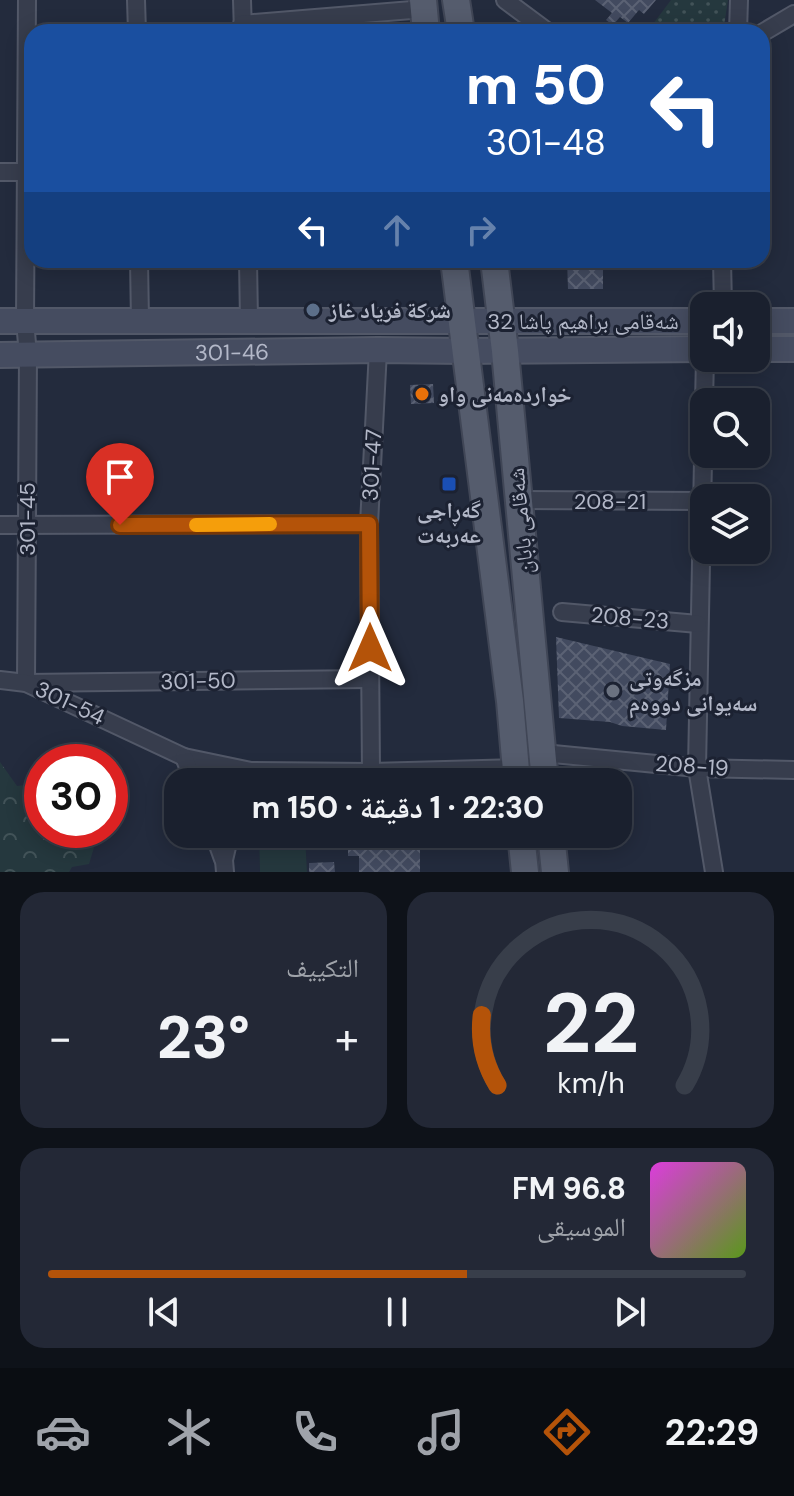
<!DOCTYPE html>
<html lang="ar">
<meta charset="utf-8">
<style>
:root{--surface:#1a202e;--page:#232836;--text:#f1f3f6;--muted:#9fa3aa;--line:#383e4a;--accent:#b45309}
body{margin:0;font-family:"DM Sans","Noto Naskh Arabic",sans-serif;background:var(--page);color:var(--text);direction:rtl;height:100vh;display:flex;flex-direction:column;font-size:30px;white-space:nowrap}
*{box-sizing:border-box;margin:0}
p{font-size:26px;color:var(--muted)}
.icon{flex:none;width:44px;height:44px;fill:none;stroke:currentColor;stroke-width:2;stroke-linecap:round;stroke-linejoin:round}
.map{position:relative;height:872px;overflow:hidden;direction:ltr}
.panel{display:flex;flex-direction:column;gap:20px;padding:20px;background:#0e1219;flex:1}
.panel>*{flex:none}
.hud{position:absolute;left:24px;top:24px;width:746px;height:244px;border-radius:24px;box-shadow:0 4px 20px #0003,0 0 0 2px var(--line);direction:rtl;background:#1a4fa0;color:#fff;overflow:hidden}
.buttons{position:absolute;left:690px;top:292px;display:grid;gap:16px}
.buttons a{display:grid;place-items:center;width:80px;height:80px;border-radius:16px;background:var(--surface);box-shadow:0 4px 20px #0003,0 0 0 2px var(--line);font-size:40px}
.speed{position:absolute;left:24px;top:744px;display:flex;gap:16px;font-size:40px;font-weight:700;text-align:center}
.speed>*{display:grid;place-content:center;width:104px;height:104px;border-radius:50%;background:var(--surface);box-shadow:0 4px 20px #0003,0 0 0 2px var(--line);line-height:1}
.speed .limit{border:12px solid #d22;background:#fff;color:#111}
.pin{position:absolute;display:grid;place-items:center;width:68px;height:68px;color:#fff;margin:-82px -34px;border-radius:50% 50% 50% 0;rotate:-45deg;box-shadow:0 0 8px #0007}
.pin .icon{rotate:45deg}
.me{position:absolute;width:88px;margin:-44px;rotate:0deg;stroke-linejoin:round;filter:drop-shadow(0 0 6px #0008)}
.turn{display:flex;align-items:center;gap:28px;height:168px;padding:0 32px;font-size:36px}
.turn .icon{width:104px;height:104px;stroke-width:2.5}
.turn b{display:block;font-size:56px;line-height:68px}
.lanes{display:flex;align-items:center;height:76px;padding:0 32px;background:#0003;justify-content:center;gap:40px;direction:ltr}
.lanes .off{opacity:.35}
.big{font-size:60px;font-weight:800;line-height:1.1}
.panel .widget{flex:1;display:flex;flex-direction:column;justify-content:center;gap:12px;min-width:0;padding:0 28px;border-radius:24px;background:var(--page)}
.panel .dial{align-items:center;gap:0}
.dial svg{height:208px;overflow:visible;fill:none;stroke:var(--line);stroke-width:7;stroke-linecap:round;text-anchor:middle}
.dial text{fill:var(--text);stroke:none}
.song{display:flex;align-items:center;gap:24px}
.cover{width:96px;height:96px;border-radius:12px;background:linear-gradient(135deg,hsl(300 70% 55%),hsl(90 70% 35%))}
.played{height:8px;border-radius:4px;background:linear-gradient(90deg,var(--accent) 60%,var(--line) 60%)}
.keys{display:flex;justify-content:space-around;direction:ltr}
.heat{display:flex;justify-content:space-between;align-items:center;font-size:44px;direction:ltr}
.panel .tiles{flex:1;display:grid;gap:20px;grid-template-columns:1fr 1fr}
.widget:last-child{grid-column:span 2}
.trip{position:absolute;left:164px;top:768px;width:468px;height:80px;border-radius:24px;background:var(--surface);box-shadow:0 4px 20px #0003,0 0 0 2px var(--line);font-weight:800;line-height:80px;text-align:center;direction:rtl}
.menu{display:flex;height:128px;justify-content:space-around;align-items:center;background:#0a0d12;color:var(--muted)}
.menu .icon{width:56px;height:56px}
.menu .on{color:var(--accent)}
.menu b{font-size:36px;color:var(--text)}
.map>svg:first-child{display:block}
.grass{fill:#25383e}
.forest{fill:url(#forest-crowns)}
.park{fill:url(#park-dots)}
.building{fill:url(#building-cross-hatch)}
.lines{fill:none;stroke-linecap:round;stroke-linejoin:round}
.minor-casing{stroke:#525868;stroke-width:20}
.secondary-casing{stroke:#525868;stroke-width:28}
.primary-casing{stroke:#404656;stroke-width:30}
.minor{stroke:#373d4d;stroke-width:16}
.secondary{stroke:#454c60;stroke-width:24}
.primary{stroke:#555c6d;stroke-width:26}
.route-casing{stroke:#753606;stroke-width:20}
.route{stroke:#b45309;stroke-width:14}
.slow{stroke:#f59e0b;stroke-width:14}
.service-dot{fill:#5c6f8a;stroke:#1c2232;stroke-width:3}
.food-dot{fill:#e8710a;stroke:#1c2232;stroke-width:3}
.transit-dot{fill:#1a4fb4;stroke:#1c2232;stroke-width:3}
.worship-dot{fill:#6b7280;stroke:#1c2232;stroke-width:3}
.labels{text-anchor:middle;dominant-baseline:central;stroke-width:6;stroke-linejoin:round;paint-order:stroke}
.poi-label{font-size:22px;font-weight:bold;fill:#b3b8c8;stroke:#1c2232;text-anchor:start}
.street-label{font-size:22px;fill:#b3b8c8;stroke:#1c2232}
</style>
<div class="map">
<svg width="794" height="872" viewBox="0 0 794 872">
<defs>
<pattern id="forest-crowns" width="20" height="18" patternUnits="userSpaceOnUse" patternTransform="scale(2)"><rect width="20" height="18" fill="#25383e"/><path d="M2 6a3 3 0 1 1 6 0M12 15a3 3 0 1 1 6 0" fill="none" stroke="#425358"/></pattern>
<pattern id="park-dots" width="8" height="8" patternUnits="userSpaceOnUse" patternTransform="scale(2)"><rect width="8" height="8" fill="#25383e"/><path d="M2 2h.1M6 6h.1" fill="none" stroke="#425358" stroke-width="1.8" stroke-linecap="round"/></pattern>
<pattern id="building-cross-hatch" width="8" height="8" patternUnits="userSpaceOnUse" patternTransform="scale(2)"><rect width="8" height="8" fill="#424a5f"/><path d="M0 0l8 8M0 8l8-8" fill="none" stroke="#5b6274"/></pattern>
</defs>
<rect width="100%" height="100%" fill="#232b3d"/>
<!-- grass -->
<polygon class="grass" points="259,834 305,834 307,872 260,872"/>
<!-- forest -->
<polygon class="forest" points="0,762 17,786 42,783 42,830 71,830 95,844 89,864 72,867 69,872 0,872"/>
<!-- park -->
<polygon class="park" points="671,0 728,0 724,26 707,32 652,32 653,24"/>
<!-- building -->
<g class="building">
<polygon points="595,0 656,0 644,14 639,10 628,23 620,17 613,25 606,20 612,13"/>
<polygon points="567,260 603,260 603,289 568,289"/>
<polygon points="433,384 434,403 411,404 410,385"/>
<polygon points="556,637 670,664 666,730 622,726 610,722 559,718"/>
<polygon points="348,834 420,834 420,872 359,872 359,856 348,856"/>
<polygon points="334,862 335,872 309,872 309,863"/>
</g>
<g class="lines">
<!-- minor casing -->
<g class="minor-casing">
<g id="minor">
<polyline points="27,0 25,321 28,355 26,683 370,679"/>
<polyline points="136,0 137,32"/>
<polyline points="242,0 243,32"/>
<polyline points="505,0 548,32"/>
<polyline points="242,24 424,9"/>
<polyline points="738,32 739,0"/>
<polyline points="762,33 794,14"/>
<polyline points="0,172 26,172"/>
<polyline points="139,260 140,321"/>
<polyline points="248,260 249,321"/>
<polyline points="722,260 723,306"/>
<polyline points="704,402 705,358"/>
<polyline points="704,409 697,768 714,872"/>
<polyline points="519,500 702,501"/>
<polyline points="0,525 369,524"/>
<polyline points="562,612 698,624"/>
<polyline points="0,680 26,683 184,757 251,771 371,772 515,768"/>
<polyline points="543,753 697,768 794,770"/>
<polyline points="184,757 194,782"/>
<polyline points="371,772 369,524 378,350"/>
<polyline points="214,834 223,859"/>
<polyline points="225,872 224,860 230,834"/>
</g>
</g>
<!-- secondary casing -->
<g class="secondary-casing">
<g id="secondary">
<polyline points="0,321 704,321"/>
<polyline points="756,321 794,321"/>
<polyline points="756,349 794,349"/>
<path id="s1" d="M0,355L378,350L465,351L704,349"/>
</g>
</g>
<!-- primary casing -->
<g class="primary-casing">
<g id="primary">
<polyline points="423,0 426,32"/>
<polyline points="456,0 461,32"/>
<polyline points="454,260 510,701 517,782"/>
<polyline points="494,260 505,351 545,782"/>
<polyline points="521,834 525,872"/>
<polyline points="551,834 555,872"/>
</g>
</g>
<!-- minor -->
<use href="#minor" class="minor"/>
<!-- secondary -->
<use href="#secondary" class="secondary"/>
<!-- primary -->
<use href="#primary" class="primary"/>
</g>
<g class="lines">
<!-- route casing -->
<g class="route-casing">
<polyline id="route" points="120,525 369,524 370,648"/>
</g>
<!-- route -->
<use href="#route" class="route"/>
<!-- slow -->
<polyline class="slow" points="196,525 270,524"/>
</g>
<!-- markers -->
<circle class="service-dot" cx="313" cy="310" r="8"/>
<circle class="food-dot" cx="422" cy="394" r="8"/>
<rect class="transit-dot" x="441" y="476" width="16" height="16" rx="4"/>
<circle class="worship-dot" cx="613" cy="691" r="8"/>
<g class="labels">
<!-- poi labels -->
<g class="poi-label">
<text x="329" y="310">شرکة فرياد غاز</text>
<text x="438" y="394">خواردەمەنی واو</text>
<text x="449" y="510" text-anchor="middle">گەڕاجی<tspan x="449" dy="25">عەربەت</tspan></text>
<text x="629" y="678">مزگەوتی<tspan x="629" dy="25">سەیوانی دووەم</tspan></text>
</g>
<!-- street labels -->
<g class="street-label">
<text x="583" y="321">شەقامی براهیم پاشا 32</text>
<text stroke="none"><textPath href="#s1" startOffset="232">301-46</textPath></text>
<text transform="translate(372 465) rotate(-87)">301-47</text>
<text x="610" y="501">208-21</text>
<text transform="translate(27 519) rotate(-90)">301-45</text>
<text transform="translate(521 521) rotate(-95)">شەقامی بابان</text>
<text transform="translate(630 618) rotate(5)">208-23</text>
<text transform="translate(198 681) rotate(-1)">301-50</text>
<text transform="translate(70 703) rotate(25)">301-54</text>
<text transform="translate(692 766) rotate(4)">208-19</text>
</g>
</g>
</svg>
<div class="buttons">
<a><svg class="icon" aria-label="sound" viewBox="0 0 24 24"><path d="M4 9h4l5-4v14l-5-4H4zM17 9q2 3 0 6"/></svg></a>
<a><svg class="icon" aria-label="search" viewBox="0 0 24 24"><circle cx="10" cy="10" r="6"/><path d="M15 15l6 6"/></svg></a>
<a><svg class="icon" aria-label="layers" viewBox="0 0 24 24"><path d="M12 4l9 5-9 5-9-5zM3 14l9 5 9-5"/></svg></a>
</div>
<div class="speed"><div class="limit">30</div></div>
<div class="pin" style="left:120px;top:525px;background:#d93025"><svg class="icon" aria-label="arrive" viewBox="0 0 24 24"><path d="M6 21V4h12l-3 4 3 4H6"/></svg></div>
<svg class="me" style="left:370px;top:648px" viewBox="-20 -20 40 40"><path d="M0-17L14 15 0 8-14 15z" fill="#b45309" stroke="#fff" stroke-width="4"/></svg>
<div class="trip">22:30 · 1 دقيقة · 150 m</div>
<div class="hud">
<div class="turn"><svg class="icon" aria-label="left" viewBox="0 0 24 24"><path d="M17 20v-9H6M10 6l-5 5 5 5"/></svg><div><b>50 m</b>301-48</div></div>
<div class="lanes"><svg class="icon" aria-label="left" viewBox="0 0 24 24"><path d="M17 20v-9H6M10 6l-5 5 5 5"/></svg><svg class="icon off" aria-label="ahead" viewBox="0 0 24 24"><path d="M12 20V5M6 11l6-6 6 6"/></svg><svg class="icon off" aria-label="right" viewBox="0 0 24 24"><path d="M7 20v-9h11M14 6l5 5-5 5"/></svg></div>
</div>
</div>
<section class="panel">
<div class="tiles">
<div class="widget dial"><svg viewBox="0 0 100 80">
<path d="M14 69A42 42 0 1 1 86 69"/>
<path d="M14 69A42 42 0 0 1 8 42" stroke="#b45309"/>
<text x="50" y="56" font-size="32" font-weight="700">22</text>
<text x="50" y="72" font-size="11">km/h</text>
</svg></div>
<div class="widget"><p>التكييف</p>
<div class="heat"><a>−</a><b class="big">23°</b><a>+</a></div>
</div>
<div class="widget">
<div class="song"><i class="cover"></i><div><b>96.8 FM</b><p>الموسيقى</p></div></div>
<div class="played"></div>
<div class="keys"><svg class="icon" aria-label="previous" viewBox="0 0 24 24"><path d="M18 5L8 12l10 7zM5 5v14"/></svg><svg class="icon" aria-label="pause" viewBox="0 0 24 24"><path d="M8 5v14M16 5v14"/></svg><svg class="icon" aria-label="next" viewBox="0 0 24 24"><path d="M6 5l10 7-10 7zM19 5v14"/></svg></div>
</div>
</div>
</section>
<nav class="menu">
<b>22:29</b>
<svg class="icon on" aria-label="directions" viewBox="0 0 24 24"><path d="M12 3l9 9-9 9-9-9zM9 14v-3h6M13 9l2 2-2 2"/></svg>
<svg class="icon" aria-label="music" viewBox="0 0 24 24"><path d="M9 18V5l10-2v13"/><circle cx="6" cy="18" r="3"/><circle cx="16" cy="16" r="3"/></svg>
<svg class="icon" aria-label="phone" viewBox="0 0 24 24"><path d="M5 4h4l2 5-3 2q2 4 5 5l2-3 5 2v4C11 20 4 13 5 4z"/></svg>
<svg class="icon" aria-label="climate" viewBox="0 0 24 24"><path d="M12 3v18M4 7l16 10M4 17L20 7"/></svg>
<svg class="icon" aria-label="car" viewBox="0 0 24 24"><path d="M5 17H2v-5l4-1 3-4h7l3 4 3 1v5h-3M9 17h6M6 11h13"/><circle cx="7" cy="17" r="2"/><circle cx="17" cy="17" r="2"/></svg>
</nav>
